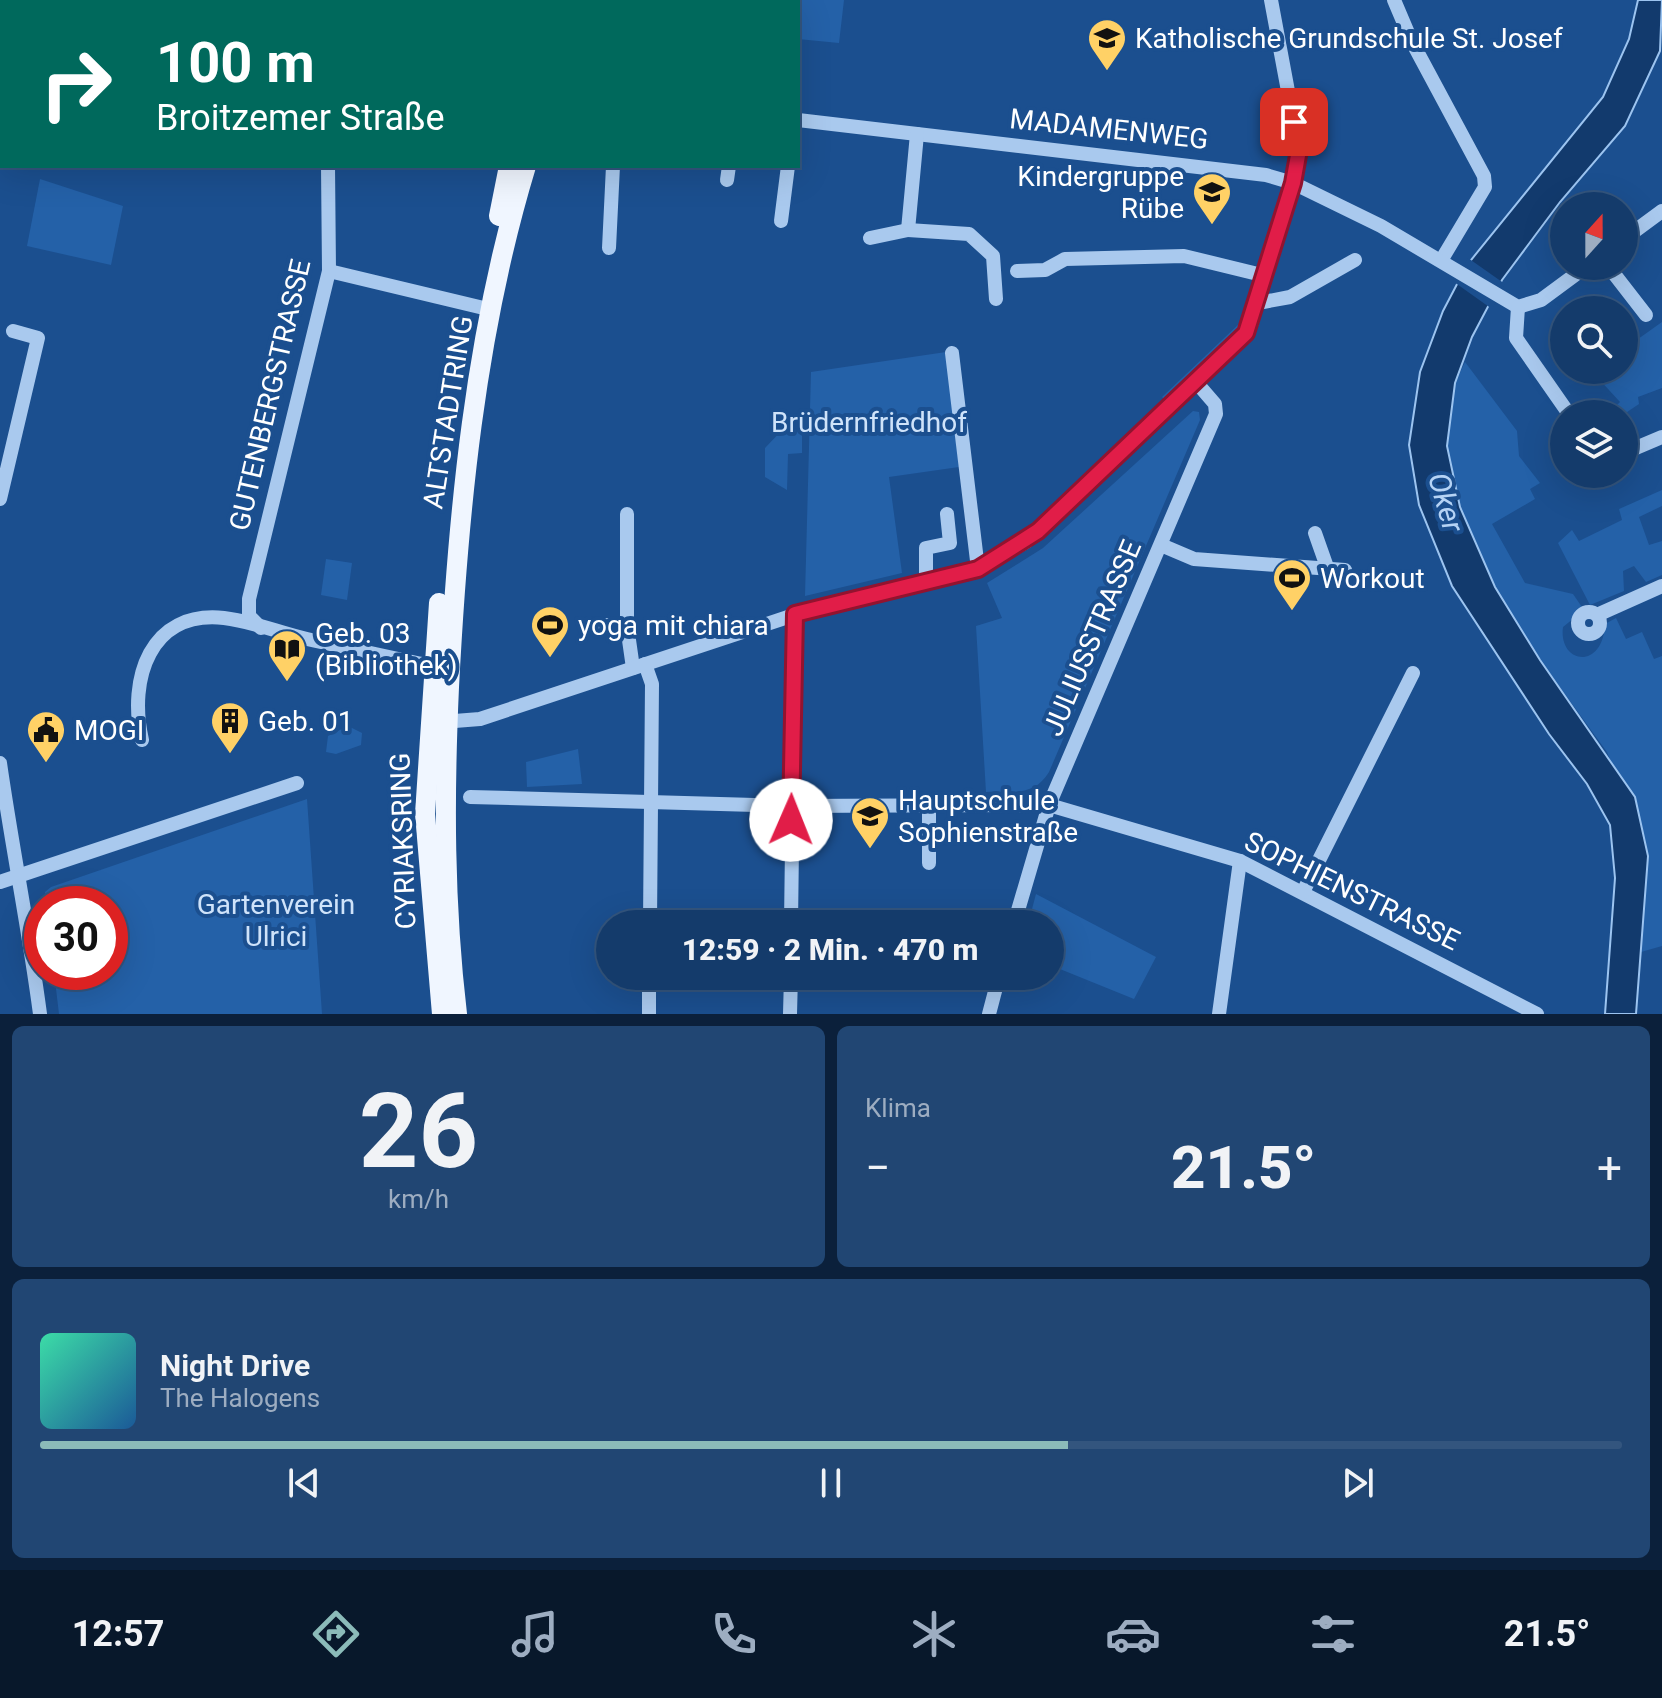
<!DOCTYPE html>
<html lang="de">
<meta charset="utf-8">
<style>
:root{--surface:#143b6b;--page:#214673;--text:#f1f3f6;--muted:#9dadc1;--line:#33557e;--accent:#8bbbb9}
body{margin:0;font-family:Roboto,sans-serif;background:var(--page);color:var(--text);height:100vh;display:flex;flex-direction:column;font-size:30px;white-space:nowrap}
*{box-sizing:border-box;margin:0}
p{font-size:26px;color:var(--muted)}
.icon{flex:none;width:44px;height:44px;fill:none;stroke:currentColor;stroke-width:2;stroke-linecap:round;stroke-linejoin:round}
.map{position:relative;height:1014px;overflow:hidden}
.sheet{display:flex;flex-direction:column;gap:12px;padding:12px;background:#0b203b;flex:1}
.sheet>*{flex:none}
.banner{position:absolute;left:0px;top:0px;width:800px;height:168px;box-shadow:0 8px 32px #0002,0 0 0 2px var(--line);background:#00695c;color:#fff;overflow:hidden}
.needle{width:52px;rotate:21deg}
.tools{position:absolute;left:1550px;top:192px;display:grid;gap:16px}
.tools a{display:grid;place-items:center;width:88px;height:88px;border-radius:50%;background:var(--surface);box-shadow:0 8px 32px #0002,0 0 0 2px var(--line);font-size:40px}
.speed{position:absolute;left:24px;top:886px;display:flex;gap:16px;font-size:40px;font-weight:700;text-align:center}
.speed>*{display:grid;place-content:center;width:104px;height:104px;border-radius:50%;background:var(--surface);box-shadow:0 8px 32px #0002,0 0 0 2px var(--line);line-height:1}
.speed .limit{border:12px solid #d22;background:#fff;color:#111}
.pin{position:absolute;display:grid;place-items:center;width:68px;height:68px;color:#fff;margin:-34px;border-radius:16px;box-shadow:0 4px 12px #0006}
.me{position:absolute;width:88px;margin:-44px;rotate:1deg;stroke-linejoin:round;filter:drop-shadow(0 0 6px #0008)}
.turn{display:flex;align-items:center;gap:28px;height:168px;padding:0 24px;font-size:36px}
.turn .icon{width:104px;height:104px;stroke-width:2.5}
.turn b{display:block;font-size:56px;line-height:68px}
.big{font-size:60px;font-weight:800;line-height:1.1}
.sheet .tile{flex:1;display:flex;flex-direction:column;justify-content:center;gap:12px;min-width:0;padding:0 28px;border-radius:12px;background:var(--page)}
.sheet .dial{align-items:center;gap:0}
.dial b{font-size:104px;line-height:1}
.song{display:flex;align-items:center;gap:24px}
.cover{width:96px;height:96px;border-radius:12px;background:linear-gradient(135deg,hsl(160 70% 55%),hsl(210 70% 35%))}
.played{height:8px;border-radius:4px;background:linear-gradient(90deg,var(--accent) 65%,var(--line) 65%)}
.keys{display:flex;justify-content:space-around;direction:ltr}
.heat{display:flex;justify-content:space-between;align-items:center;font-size:44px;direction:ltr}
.sheet .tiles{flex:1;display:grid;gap:12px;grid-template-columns:1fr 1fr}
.tile:last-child{grid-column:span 2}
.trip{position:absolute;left:596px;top:910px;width:468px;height:80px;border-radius:40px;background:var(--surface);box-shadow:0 8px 32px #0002,0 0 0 2px var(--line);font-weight:800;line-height:80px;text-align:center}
.dock{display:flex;height:128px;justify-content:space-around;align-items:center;background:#08182b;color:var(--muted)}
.dock .icon{width:56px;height:56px}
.dock .on{color:var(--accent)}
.dock b{font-size:36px;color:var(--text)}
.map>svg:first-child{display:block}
.green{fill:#2461a8}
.water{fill:#123a6d;stroke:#9cc4f0;stroke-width:2}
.pier{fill:#1b4f8f}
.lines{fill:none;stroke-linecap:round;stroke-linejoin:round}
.minor{stroke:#a9c9ee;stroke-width:14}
.major{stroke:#f0f6ff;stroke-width:20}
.route-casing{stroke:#92132f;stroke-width:20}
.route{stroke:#e11d48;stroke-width:14}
.labels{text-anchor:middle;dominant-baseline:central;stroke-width:8;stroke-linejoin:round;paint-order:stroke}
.poi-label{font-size:28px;fill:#fff;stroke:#1b4f8f;text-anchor:start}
.street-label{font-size:28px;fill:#fff;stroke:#1b4f8f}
.park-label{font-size:28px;fill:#cfe3fa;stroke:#1b4f8f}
.water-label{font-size:30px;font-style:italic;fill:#b5d3f5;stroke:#1b4f8f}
</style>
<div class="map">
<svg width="1662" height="1014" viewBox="0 0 1662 1014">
<rect width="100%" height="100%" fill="#1b4f8f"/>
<!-- green -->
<g class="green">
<polygon points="754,0 844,0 839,43 798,39 798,2"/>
<polygon points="40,179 123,206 111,265 27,246"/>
<polygon points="1662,322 1662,388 1638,397 1639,404 1624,414 1608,414 1620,402 1598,378 1602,374 1599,370 1624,370 1624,349"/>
<polygon points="1240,323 1244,327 1215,350 1217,353 1213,357 1209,355 1192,371 1194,374 1190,378 1187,376 1169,393 1172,396 1166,401 1162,397"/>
<polygon points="946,352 959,467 889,477 902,573 805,596 811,372"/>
<path d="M1465,362L1517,431L1519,456L1540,483L1530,489L1535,499L1492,524L1525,583L1573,594L1584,610L1563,627C1558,664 1603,671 1605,624L1616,618L1626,639L1642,632L1654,659L1662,656V946L1641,952L1648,856L1607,752L1540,660L1495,587L1460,507L1447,446L1455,383Z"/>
<path d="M1193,411L1199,412L1200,420L1049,772C1034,797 1012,791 986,792L976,626L1002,618L987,583L1043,548Z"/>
<polygon points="802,425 802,453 788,454 787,490 765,477 765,448 786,426"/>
<polygon points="1662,490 1662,506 1639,517 1649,545 1662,541 1662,575 1646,582 1634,566 1623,571 1624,591 1590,605 1558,543 1572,530 1579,541 1622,520 1619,509"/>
<polygon points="326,559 352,563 347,600 321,595"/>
<polygon points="348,726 362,733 361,745 336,754 326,752 328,736"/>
<polygon points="578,749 582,784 527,787 526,762"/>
<polygon points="307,799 322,1014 59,1014 54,972 110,972 110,904 46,904 45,892 51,887"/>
<polygon points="1036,894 1156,957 1134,999 1050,965 1050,924 1028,924"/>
</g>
<!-- water -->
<polygon class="water" points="1638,0 1662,0 1660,51 1625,126 1560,202 1502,280 1472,337 1455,383 1447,446 1460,507 1495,587 1540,660 1635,797 1648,856 1636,1014 1605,1014 1615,878 1610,825 1587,784 1549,734 1452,586 1419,505 1409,445 1420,372 1443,311 1467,265 1603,97 1629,39"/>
<!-- pier -->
<polygon class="pier" points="1468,258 1505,284 1492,309 1454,282"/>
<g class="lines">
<!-- minor -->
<g class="minor">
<polyline points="382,0 385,2"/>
<polyline points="1394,0 1411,40 1484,176 1485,187 1442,259"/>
<polyline points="143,2 143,0"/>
<polyline points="366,2 367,0"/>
<polyline points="798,120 1266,175 1293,183 1381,226 1518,307 1541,300 1587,266"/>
<polyline points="917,134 908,230 969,234 993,256 996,299"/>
<polyline points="727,180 729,166"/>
<polyline points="781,221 788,166"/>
<polyline points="870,238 908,230"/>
<polyline points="1624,239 1662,211"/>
<polyline points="609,248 613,166"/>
<polyline points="1608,266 1646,315"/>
<polyline points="329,271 492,310"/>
<polyline points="1017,271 1045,270 1065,259 1184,256 1266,276"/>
<polyline points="1258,303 1290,297 1355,260"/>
<polyline points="1518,307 1516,338 1569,414"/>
<polyline points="952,353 978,569"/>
<polyline points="1624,453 1662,437"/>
<polyline points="0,499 38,338 13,331"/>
<polyline points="627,514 627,626 633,668"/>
<polyline points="1315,533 1327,567"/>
<polyline points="1161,545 1194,559 1345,570"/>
<polyline points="926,581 926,548 950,543 947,514"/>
<circle cx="1589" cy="623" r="11"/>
<polyline points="1597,615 1662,586"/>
<polyline points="603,625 627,626"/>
<polyline points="261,628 249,616 249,599 329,271 328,166"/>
<polyline points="645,664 652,684 650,924"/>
<polyline points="442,722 480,719 818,607 978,569 1026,542 1196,382 1251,325 1293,183 1299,150 1271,0"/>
<path d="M142,740C128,679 150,610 224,618C252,621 280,633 307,639C349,648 391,658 433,666"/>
<path d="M0,763C12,847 29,930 40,1014"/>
<polyline points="470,797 791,806 1049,805 1240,861 1537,1014"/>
<polyline points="929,805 929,863"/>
<polyline points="0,882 297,783"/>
<polyline points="1303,892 1413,673"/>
<polyline points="791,924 795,614"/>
<polyline points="1014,924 1049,805 1216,414 1215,404 1196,382"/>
<polyline points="649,1014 649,976"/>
<polyline points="790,1014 791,976"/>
<polyline points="989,1014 999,976"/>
<polyline points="1219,1014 1240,861"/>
</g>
<!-- major -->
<g class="major">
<polyline points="532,2 532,0"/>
<polyline points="556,2 556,0"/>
<polyline points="499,216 509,166"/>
<polyline points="439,603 425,814 442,1014"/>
<path d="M457,1014C444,904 444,797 449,687C458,513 475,334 526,166"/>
</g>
</g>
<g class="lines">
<!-- route casing -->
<g class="route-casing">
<polyline id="route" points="791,820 795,614 978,569 1038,531 1246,333 1293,183 1299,150 1294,122"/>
</g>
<!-- route -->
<use href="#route" class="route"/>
</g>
<!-- icons -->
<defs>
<g id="school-pin" transform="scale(2)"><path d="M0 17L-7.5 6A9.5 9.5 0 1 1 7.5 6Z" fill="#ffd166" stroke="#1b4f8f"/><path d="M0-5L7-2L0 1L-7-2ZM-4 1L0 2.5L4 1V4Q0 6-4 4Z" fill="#111"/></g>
<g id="stadium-pin" transform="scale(2)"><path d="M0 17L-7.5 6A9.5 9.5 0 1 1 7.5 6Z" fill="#ffd166" stroke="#1b4f8f"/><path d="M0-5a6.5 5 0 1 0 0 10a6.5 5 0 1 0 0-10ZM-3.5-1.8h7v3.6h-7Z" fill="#111"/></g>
<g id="library-pin" transform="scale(2)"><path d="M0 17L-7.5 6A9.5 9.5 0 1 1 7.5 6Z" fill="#ffd166" stroke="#1b4f8f"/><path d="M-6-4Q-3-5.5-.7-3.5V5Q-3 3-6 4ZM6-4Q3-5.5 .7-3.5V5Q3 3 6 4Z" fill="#111"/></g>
<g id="building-pin" transform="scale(2)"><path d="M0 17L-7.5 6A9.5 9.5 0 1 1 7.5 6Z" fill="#ffd166" stroke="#1b4f8f"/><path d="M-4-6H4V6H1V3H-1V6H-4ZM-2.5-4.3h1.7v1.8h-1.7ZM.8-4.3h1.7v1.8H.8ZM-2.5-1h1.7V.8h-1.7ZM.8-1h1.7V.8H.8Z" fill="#111"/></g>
<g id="civic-pin" transform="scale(2)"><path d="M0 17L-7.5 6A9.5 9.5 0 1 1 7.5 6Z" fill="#ffd166" stroke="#1b4f8f"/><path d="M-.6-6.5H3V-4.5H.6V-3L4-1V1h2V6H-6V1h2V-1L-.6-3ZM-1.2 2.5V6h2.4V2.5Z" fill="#111"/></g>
</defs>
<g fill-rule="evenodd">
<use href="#school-pin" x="1107" y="38"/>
<use href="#school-pin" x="1212" y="192"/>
<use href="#stadium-pin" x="1292" y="578"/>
<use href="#stadium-pin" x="550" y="625"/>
<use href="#library-pin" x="287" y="649"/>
<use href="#building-pin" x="230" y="721"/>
<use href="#civic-pin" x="46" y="730"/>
<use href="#school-pin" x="870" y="816"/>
</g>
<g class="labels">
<!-- poi labels -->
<g class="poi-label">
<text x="1135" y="38">Katholische Grundschule St. Josef</text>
<text x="1184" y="176" text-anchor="end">Kindergruppe<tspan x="1184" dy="32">Rübe</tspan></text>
<text x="1320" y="578">Workout</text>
<text x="578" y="625">yoga mit chiara</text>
<text x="315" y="633">Geb. 03<tspan x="315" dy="32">(Bibliothek)</tspan></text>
<text x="258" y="721">Geb. 01</text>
<text x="74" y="730">MOGI</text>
<text x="898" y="800">Hauptschule<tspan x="898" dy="32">Sophienstraße</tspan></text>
</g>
<!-- street labels -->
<g class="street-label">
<text transform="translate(1109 129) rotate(6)">MADAMENWEG</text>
<text transform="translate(270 395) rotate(-77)">GUTENBERGSTRASSE</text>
<text transform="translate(448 412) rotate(-81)">ALTSTADTRING</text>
<text transform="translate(1092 638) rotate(-67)">JULIUSSTRASSE</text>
<text transform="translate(403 841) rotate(-92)">CYRIAKSRING</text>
<text transform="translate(1352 891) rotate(26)">SOPHIENSTRASSE</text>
</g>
<!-- park labels -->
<g class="park-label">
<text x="869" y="422">Brüdernfriedhof</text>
<text x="276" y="904">Gartenverein<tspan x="276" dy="32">Ulrici</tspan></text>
</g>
<!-- water labels -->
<g class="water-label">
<text transform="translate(1446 502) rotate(74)">Oker</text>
</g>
</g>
</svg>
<div class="tools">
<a><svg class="needle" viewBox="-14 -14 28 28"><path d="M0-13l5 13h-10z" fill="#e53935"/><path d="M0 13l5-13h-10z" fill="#9dadc1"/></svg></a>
<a><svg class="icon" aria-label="search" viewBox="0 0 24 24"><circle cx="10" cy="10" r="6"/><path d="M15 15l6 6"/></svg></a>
<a><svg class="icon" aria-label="layers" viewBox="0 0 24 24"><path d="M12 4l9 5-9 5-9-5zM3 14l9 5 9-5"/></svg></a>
</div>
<div class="speed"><div class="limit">30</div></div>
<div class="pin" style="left:1294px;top:122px;background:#d93025"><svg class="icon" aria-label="arrive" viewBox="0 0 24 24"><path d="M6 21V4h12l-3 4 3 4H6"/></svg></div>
<svg class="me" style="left:791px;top:820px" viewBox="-20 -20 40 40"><circle r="19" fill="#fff"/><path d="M0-13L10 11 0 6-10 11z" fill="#e11d48"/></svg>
<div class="trip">12:59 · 2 Min. · 470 m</div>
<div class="banner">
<div class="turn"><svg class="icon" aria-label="right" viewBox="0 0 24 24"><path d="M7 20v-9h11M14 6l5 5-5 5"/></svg><div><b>100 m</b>Broitzemer Straße</div></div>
</div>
</div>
<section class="sheet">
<div class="tiles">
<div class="tile dial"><b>26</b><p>km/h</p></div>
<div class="tile"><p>Klima</p>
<div class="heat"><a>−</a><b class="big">21.5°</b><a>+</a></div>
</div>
<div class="tile">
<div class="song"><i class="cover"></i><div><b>Night Drive</b><p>The Halogens</p></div></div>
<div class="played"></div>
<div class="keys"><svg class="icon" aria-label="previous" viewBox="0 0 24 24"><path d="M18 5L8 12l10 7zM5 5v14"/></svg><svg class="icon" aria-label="pause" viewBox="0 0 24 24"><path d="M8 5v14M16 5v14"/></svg><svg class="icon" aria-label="next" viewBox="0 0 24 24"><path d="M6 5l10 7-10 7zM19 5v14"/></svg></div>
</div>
</div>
</section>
<nav class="dock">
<b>12:57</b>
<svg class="icon on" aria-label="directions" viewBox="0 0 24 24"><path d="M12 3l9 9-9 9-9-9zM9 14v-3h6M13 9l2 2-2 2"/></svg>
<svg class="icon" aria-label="music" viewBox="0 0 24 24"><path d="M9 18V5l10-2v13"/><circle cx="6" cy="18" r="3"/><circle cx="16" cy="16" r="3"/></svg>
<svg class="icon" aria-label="phone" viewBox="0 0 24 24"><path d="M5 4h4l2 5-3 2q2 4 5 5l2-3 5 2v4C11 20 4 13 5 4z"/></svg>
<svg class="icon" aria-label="climate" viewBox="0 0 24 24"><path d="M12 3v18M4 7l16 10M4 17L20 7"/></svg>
<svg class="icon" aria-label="car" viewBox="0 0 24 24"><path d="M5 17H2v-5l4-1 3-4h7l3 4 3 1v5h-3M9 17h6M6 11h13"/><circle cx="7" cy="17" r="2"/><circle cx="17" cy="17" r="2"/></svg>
<svg class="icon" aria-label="filters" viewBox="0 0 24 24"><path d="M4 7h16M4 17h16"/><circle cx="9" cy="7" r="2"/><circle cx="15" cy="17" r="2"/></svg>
<b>21.5°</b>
</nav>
